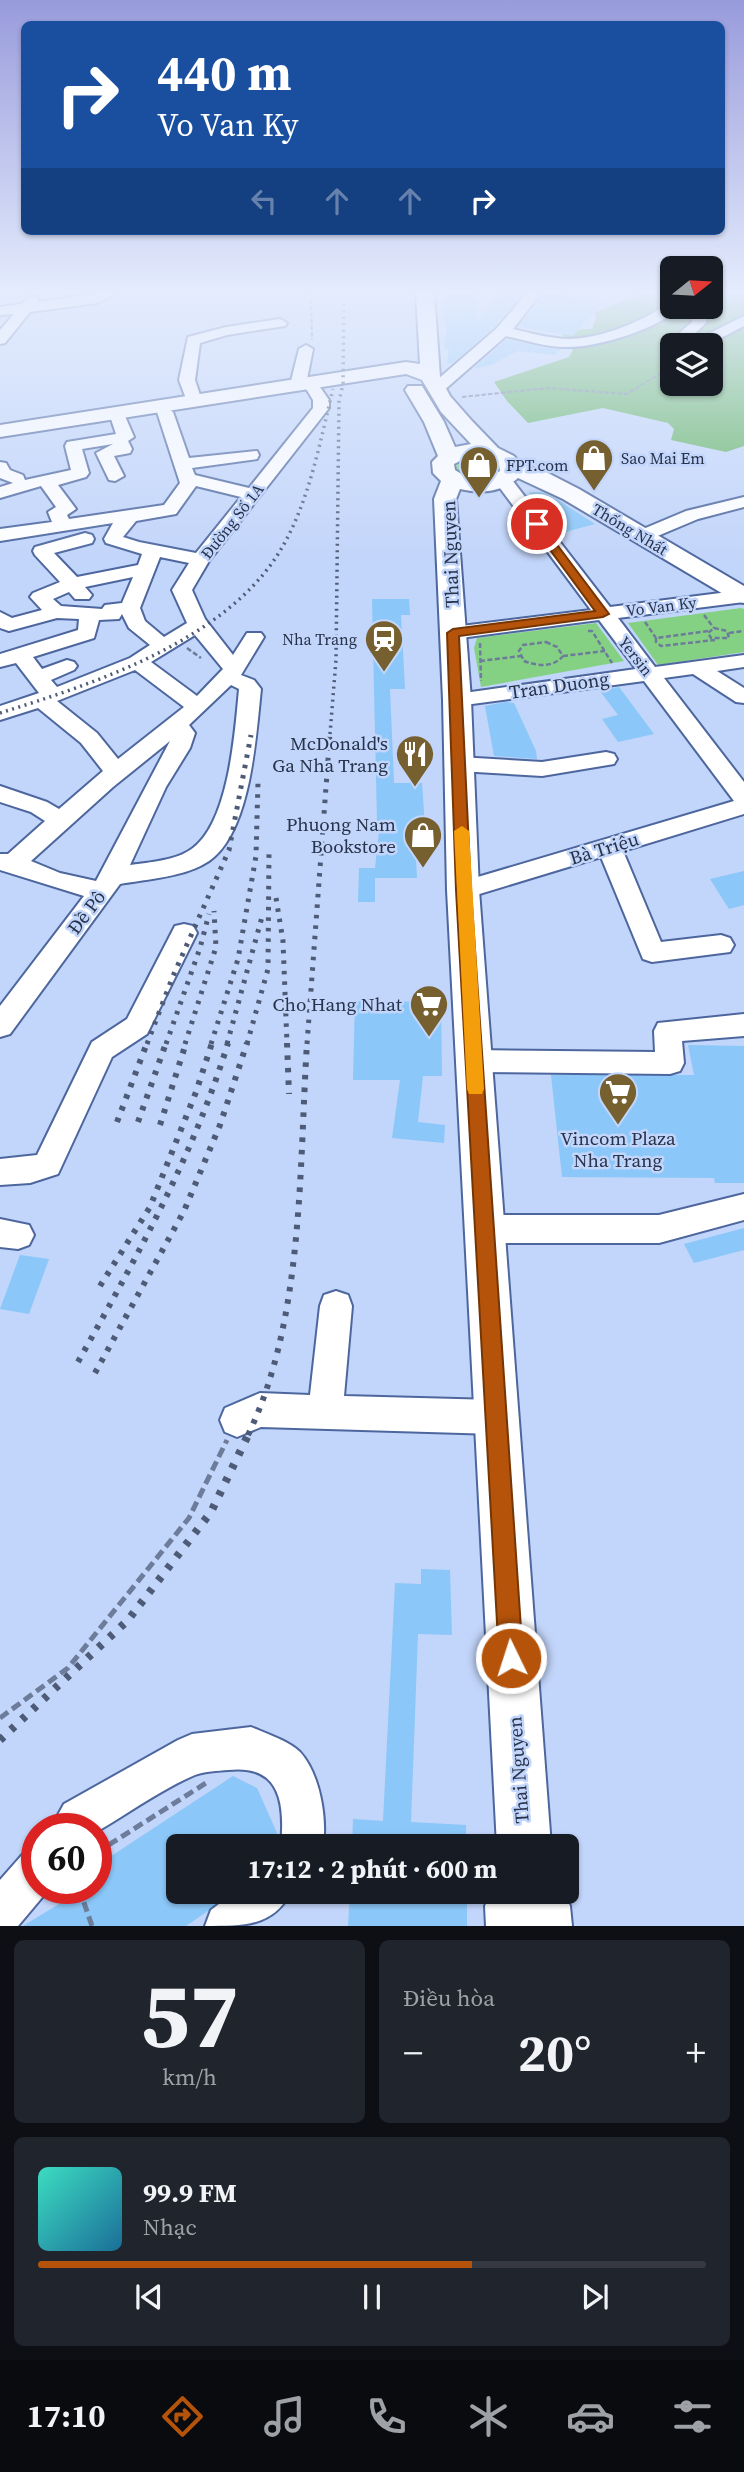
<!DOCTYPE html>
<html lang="vi">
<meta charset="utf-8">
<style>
:root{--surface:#171b24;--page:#20242c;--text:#f1f3f6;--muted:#9ea1a6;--line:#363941;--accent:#b45309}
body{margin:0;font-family:"Source Serif 4",serif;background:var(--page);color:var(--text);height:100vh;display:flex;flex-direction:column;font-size:26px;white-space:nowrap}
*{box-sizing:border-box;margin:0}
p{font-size:23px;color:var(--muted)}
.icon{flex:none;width:38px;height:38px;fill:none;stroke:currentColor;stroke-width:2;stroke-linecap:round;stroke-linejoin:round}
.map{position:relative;height:1926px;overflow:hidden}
.sheet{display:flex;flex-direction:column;gap:14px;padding:14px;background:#0d0f14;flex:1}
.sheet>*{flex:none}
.hud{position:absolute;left:21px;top:21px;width:704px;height:214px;border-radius:10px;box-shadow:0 2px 5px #0004;background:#1a4fa0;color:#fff;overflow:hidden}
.needle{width:46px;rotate:72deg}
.fabs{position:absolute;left:660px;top:256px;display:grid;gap:14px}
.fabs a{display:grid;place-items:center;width:63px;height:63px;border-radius:10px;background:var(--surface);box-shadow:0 2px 5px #0004;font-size:35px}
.speed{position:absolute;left:21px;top:1813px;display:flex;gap:14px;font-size:35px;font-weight:700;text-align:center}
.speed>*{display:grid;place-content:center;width:91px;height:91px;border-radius:50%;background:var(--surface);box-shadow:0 2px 5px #0004;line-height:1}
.speed .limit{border:10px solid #d22;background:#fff;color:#111}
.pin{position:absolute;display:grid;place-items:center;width:60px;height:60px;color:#fff;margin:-30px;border:4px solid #fff;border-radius:50%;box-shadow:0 2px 7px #0007}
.me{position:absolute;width:77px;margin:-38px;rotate:356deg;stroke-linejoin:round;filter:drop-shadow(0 0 5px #0008)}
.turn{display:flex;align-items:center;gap:24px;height:147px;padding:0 21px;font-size:32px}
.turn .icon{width:91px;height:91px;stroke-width:2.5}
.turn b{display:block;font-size:49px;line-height:60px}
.lanes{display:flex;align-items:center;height:66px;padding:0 21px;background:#0003;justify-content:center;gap:35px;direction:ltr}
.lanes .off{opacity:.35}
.big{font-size:52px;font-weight:700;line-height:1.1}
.sheet .widget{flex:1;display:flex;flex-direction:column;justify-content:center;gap:10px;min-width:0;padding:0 24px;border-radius:10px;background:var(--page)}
.sheet .dial{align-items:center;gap:0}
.dial b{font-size:91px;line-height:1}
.song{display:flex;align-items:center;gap:21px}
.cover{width:84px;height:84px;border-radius:10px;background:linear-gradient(135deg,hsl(170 70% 55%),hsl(200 70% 35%))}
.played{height:7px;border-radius:4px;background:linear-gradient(90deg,var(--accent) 65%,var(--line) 65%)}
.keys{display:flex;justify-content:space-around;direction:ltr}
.heat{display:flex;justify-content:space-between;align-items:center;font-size:38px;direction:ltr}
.sheet .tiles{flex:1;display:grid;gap:14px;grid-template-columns:1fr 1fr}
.widget:last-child{grid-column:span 2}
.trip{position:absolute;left:166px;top:1834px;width:413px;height:70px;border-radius:10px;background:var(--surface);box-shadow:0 2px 5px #0004;font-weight:700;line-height:70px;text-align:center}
.tab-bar{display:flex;height:112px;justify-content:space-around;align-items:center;background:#090b0e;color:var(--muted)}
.tab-bar .icon{width:49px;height:49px}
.tab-bar .selected{color:var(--accent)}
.tab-bar b{font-size:32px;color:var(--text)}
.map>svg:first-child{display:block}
.green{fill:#84d183}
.forest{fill:#5fb260;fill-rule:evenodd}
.building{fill:#8bc7f8}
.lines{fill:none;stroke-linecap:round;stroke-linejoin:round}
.minor-casing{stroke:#4d679e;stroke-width:4}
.major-casing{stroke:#4d679e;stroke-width:4}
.path-far2{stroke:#6d7c9a;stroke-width:2;stroke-dasharray:4.5 2;stroke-linecap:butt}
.path-far1{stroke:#6d7c9a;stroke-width:2.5;stroke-dasharray:5 2.5;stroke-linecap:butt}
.path{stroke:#6d7c9a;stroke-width:5;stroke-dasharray:10 5;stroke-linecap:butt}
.minor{fill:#fff;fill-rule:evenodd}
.major{fill:#fff;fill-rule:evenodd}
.rail-far3{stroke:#4e5b77;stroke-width:3.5;stroke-dasharray:2 4.5;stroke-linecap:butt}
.rail-far2{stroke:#4e5b77;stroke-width:5;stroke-dasharray:3.5 7;stroke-linecap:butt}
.rail-far1{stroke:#4e5b77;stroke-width:6;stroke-dasharray:4.5 8;stroke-linecap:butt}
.rail{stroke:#4e5b77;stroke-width:8;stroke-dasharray:5 10;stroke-linecap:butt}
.route{fill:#b45309;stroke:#753606;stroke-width:2}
.slow{fill:#f59e0b}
.labels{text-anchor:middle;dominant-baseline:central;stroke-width:5;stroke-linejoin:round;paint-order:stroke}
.far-poi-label{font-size:16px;fill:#27324b;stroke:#c2d5fa;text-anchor:start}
.far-street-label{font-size:16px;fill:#27324b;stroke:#c2d5fa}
.street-label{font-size:19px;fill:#27324b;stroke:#c2d5fa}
.poi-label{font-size:19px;fill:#27324b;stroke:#c2d5fa;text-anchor:end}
</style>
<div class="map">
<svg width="744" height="1926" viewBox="0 0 744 1926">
<rect width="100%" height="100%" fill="#c2d5fa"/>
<!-- green -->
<g class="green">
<path d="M477,458L493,464L492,472C480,479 465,479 455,468L462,459Z"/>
<polygon points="741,608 744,609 744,652 658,665 628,623"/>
<polygon points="596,623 624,661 481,687 474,648 477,638"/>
</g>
<!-- forest -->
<path class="forest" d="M644,293H672V306H710L711,293H744V446L726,452L671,440L674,429L668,423L603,408L528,423L507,401L494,382L569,357L573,350L560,330L592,329L596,319L595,312ZM672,345H710V383H672Z"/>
<!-- building -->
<g class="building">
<polygon points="500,293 524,293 494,327 453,363 447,363 449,349 444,349 447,324 444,324 446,294 475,294 477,323"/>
<polygon points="544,293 545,293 604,301 573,336 518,327"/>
<polygon points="507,339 542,347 561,349 555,355 518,351 491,365 473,369"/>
<polygon points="529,492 542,492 558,500 595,524 558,534"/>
<polygon points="372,599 409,599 410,615 401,615 405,689 390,689 394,783 422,783 425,827 433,828 431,860 416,859 417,878 375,878 375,902 358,902 359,868 375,868 380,822 377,822"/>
<polygon points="619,687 654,734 618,742 602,719 618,715 600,691"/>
<polygon points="505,702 514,703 536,751 537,759 494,756 485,706"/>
<polygon points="744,871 744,905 729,909 710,879"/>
<polygon points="355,1001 441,1002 442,1076 423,1076 418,1122 445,1125 444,1143 392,1138 400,1080 353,1080"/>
<polygon points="688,1045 744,1046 744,1183 715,1183 714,1178 562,1177 551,1075 694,1075"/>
<polygon points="744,1228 744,1250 694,1263 684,1244"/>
<polygon points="20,1255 49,1259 29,1314 0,1309"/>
<polygon points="421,1569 450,1570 452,1635 418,1634 411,1822 466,1825 466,1846 352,1846 353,1819 383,1821 395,1583 421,1584"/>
<polygon points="233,1776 257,1788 277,1833 276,1846 178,1846 178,1892 231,1892 208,1911 186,1926 23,1926 85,1888 96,1888 96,1866"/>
<polygon points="350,1892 467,1892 467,1926 348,1926"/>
</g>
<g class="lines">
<!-- minor casing -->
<g class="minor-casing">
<g id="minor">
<polygon points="100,293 118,293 97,303 30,312 5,343 0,344 0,330 14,314 0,315 0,307 21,304 32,296 37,297 38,302"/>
<path d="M527,293H541L513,329C530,333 548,338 567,339C601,339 641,322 669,303L672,302V306H681C660,329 596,348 565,347C545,347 525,340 506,336L442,392H430L428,389L430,386L496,329Z"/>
<polygon points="693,306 707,306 706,323 683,345 672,345 672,349 669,348 667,345 669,342 692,322"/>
<polygon points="744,316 744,326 719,339 715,348 710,349 710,345 703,345 708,334"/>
<polygon points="280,319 287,323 285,326 227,335 200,343 195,380 202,401 200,404 188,404 179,380 188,337 226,327"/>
<path d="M306,345L313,349L307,379L315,380L329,400V408L209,561L192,590L205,619L233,655L247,633H261L264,637L241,675L254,680L261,689C256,736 251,832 209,861C185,877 148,879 120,884L10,1034L0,1037V1006L84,896L0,870V854H8L45,821L31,812L0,802V786L47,802L59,809L103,771L81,743L38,708L0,720V706L39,693L16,663L0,667V654L78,630L79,619L57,618L9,631L0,628V612L12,618L42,610L30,597L33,593L60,582L35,555L33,551L35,547L85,533L92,535L94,539L92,543L54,553L77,577L138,565L142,554L106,543L104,539L113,523L0,541V529L52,522L48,512L56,507L41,486L0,498V487L13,483L0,478V462L6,463L10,470L23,475L25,480L71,470L65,446L67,442L116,434L111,419L113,416H125L134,437L128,441L132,449L130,453L114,456L124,476L115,481L109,480L96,453L113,444L82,449L89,473L86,477L58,485L76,509L67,515L69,519L164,505L180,483L157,412L165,407L173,412L189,458L257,451L259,455L257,459L192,468L195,475L249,488L313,408V400L305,387L298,390L290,385L299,349ZM196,486L241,497L196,553L139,542L123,537L136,521L176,514ZM160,557L189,563L172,590L187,623L164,637L145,621L140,608ZM133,577L122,603L105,605L102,609L61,606L53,599L69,592L75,599H89L92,595L85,587ZM122,614L129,628L150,645L130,658L57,687L51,680L74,670L77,666L74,662L67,660L42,669L33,657L94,638L99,620L119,619ZM195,635L223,669L197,696L151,662ZM135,670L184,707L118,759L97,733L57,701ZM231,685L239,689C235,732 229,821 193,848C176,861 150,862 130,865L166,787L190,748L195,733L189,725ZM170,741L96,881L60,873L31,861L113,787Z"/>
<polygon points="503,475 509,476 610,607 744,590 744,602 618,618 655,667 744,655 744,667 717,671 744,688 744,703 736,702 693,674 664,678 744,782 744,814 623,851 661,942 721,935 730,938 734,945 730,952 652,962 643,959 601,857 463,899 454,896 451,890 454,884 734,801 644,681 457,706 449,705 446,700 449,695 457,694 636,669 599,620 453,639 446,637 443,633 446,629 453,627 591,610 494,480"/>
<polygon points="744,497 744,507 698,519 648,540 642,542 633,536 636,532 686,511"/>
<polygon points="606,752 614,754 617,759 614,764 542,776 459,771 451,769 448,764 451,759 459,757 542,762"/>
<polygon points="184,924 193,926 197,933 151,1026 147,1034 112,1057 58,1174 30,1183 0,1185 0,1159 37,1155 92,1042 127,1019 175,926"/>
<polygon points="744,1014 744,1036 682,1041 684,1063 680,1071 670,1074 474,1072 464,1069 460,1061 464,1053 474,1050 655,1052 654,1031 658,1023"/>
<polygon points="744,1194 744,1220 659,1243 484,1243 473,1239 468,1229 473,1219 484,1215 659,1215"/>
<polygon points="0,1219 29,1225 34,1235 29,1245 18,1249 0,1247"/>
<polygon points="336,1291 348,1295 352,1306 344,1396 495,1400 507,1405 512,1417 507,1429 495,1434 261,1427 237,1437 225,1432 220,1420 225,1408 260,1393 310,1395 320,1306 324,1295"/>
<path d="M251,1727C265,1733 289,1741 300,1752C320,1774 327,1818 323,1846H281C285,1804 281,1764 228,1770C218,1771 205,1771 195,1775C161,1789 128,1814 96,1832V1829H50L64,1804L178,1740L192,1734Z"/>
<polygon points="37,1849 37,1888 50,1888 18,1926 0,1926 0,1880 22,1855"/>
<path d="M235,1892H291C273,1926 245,1926 205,1926L211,1910Z"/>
</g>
</g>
<!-- major casing -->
<g class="major-casing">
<g id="major">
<path d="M416,293H434L440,377L450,396L472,421L498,448L514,456L522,465L546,472L579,489L744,586V603L735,601L563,499L518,478C502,492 481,494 460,489L456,499L471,700L479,890L551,1846H497L447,890L443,700L434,499L441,481L433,473L432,462L438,456L424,422L405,390L408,386H422L444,422L455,447L471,444L441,412L422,380L406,374L0,437V425L406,362L420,364ZM468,457L487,458L499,465L500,471C486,481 469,480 455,470L454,464Z"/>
<polygon points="491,1892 564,1892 570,1906 572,1926 486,1926 485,1906"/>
</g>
</g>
<!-- path-far2 -->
<g class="path-far2">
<polyline points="311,293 312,340"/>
<polyline points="713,293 729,296"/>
<polyline points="729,293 729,296 744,304"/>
<polyline points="462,397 548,388 626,394 672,367"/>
</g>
<!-- path-far1 -->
<g class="path-far1">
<polyline points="704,615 714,628"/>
<polyline points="645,622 656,638"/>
<polygon points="714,628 727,631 729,638 711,638 708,633"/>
<polyline points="588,631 592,631 612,663"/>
<polyline points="708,631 656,638 656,642 661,646 715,640"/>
<polyline points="729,633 744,631"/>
<path d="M546,642L557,647L563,656C553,668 537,666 524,661L519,651L523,645Z"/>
<polyline points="480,643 481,681"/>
<polyline points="187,648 201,658"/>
<polyline points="563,656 605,651"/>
<polyline points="480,661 521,656"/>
</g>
<!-- path -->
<g class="path">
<polyline points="0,1718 68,1668 189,1518 227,1440"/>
<polyline points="96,1853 206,1783"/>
<polyline points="79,1888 92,1926"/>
</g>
<!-- minor -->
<use href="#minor" class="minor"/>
<!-- major -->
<use href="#major" class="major"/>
<!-- rail-far3 -->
<g class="rail-far3">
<path d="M0,713C96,683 225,641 280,551C309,503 320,442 333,389"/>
<polyline points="330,734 336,660 339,402 343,384 344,293"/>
</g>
<!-- rail-far2 -->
<g class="rail-far2">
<polyline points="276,898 283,941 287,1044"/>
<polyline points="147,1044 173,976 229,850 251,735"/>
<polyline points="166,1044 200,948 209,914"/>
<polyline points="185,1044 216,947 214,911"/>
<polyline points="211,1044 238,959 256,856 258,782"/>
<polyline points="227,1044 262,917"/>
<polyline points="247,1044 268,969 269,851"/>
<polyline points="307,1044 330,733"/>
</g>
<!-- rail-far1 -->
<g class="rail-far1">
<polyline points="287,1043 289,1094"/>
<polyline points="117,1122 147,1043"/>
<polyline points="138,1122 166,1043"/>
<polyline points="160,1125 186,1043"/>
<polyline points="100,1286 150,1207 196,1092 212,1043"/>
<path d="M78,1362C136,1258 193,1157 228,1043"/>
<polyline points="95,1373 184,1211 220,1125 247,1043"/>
<path d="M248,1435C304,1319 299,1169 307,1043"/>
</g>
<!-- rail -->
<polyline class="rail" points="0,1740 128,1620 211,1512 249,1433"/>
</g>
<!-- sky -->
<linearGradient id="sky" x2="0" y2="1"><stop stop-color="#989bdb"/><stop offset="0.52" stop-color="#e4ecfd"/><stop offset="1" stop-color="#e4ecfd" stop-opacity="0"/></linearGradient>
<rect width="744" height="562" fill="url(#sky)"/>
<!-- route -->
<polygon class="route" points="537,521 540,522 609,614 603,617 459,636 471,890 523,1658 519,1667 511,1670 503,1667 499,1658 456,890 447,633 453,629 595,611 531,524"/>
<!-- slow -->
<polygon class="slow" points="462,826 469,831 484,1089 482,1094 469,1094 467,1089 454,831"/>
<!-- icons -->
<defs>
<g id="shop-pin" transform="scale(2.0125)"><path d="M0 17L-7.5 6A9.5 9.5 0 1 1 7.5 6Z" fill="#776030" stroke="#c2d5fa"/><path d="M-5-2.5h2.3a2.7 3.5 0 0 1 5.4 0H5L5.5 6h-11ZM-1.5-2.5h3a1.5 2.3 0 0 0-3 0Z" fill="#fff"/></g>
<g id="station-pin" transform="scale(2.0125)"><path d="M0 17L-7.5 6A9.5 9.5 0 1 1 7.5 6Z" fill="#776030" stroke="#c2d5fa"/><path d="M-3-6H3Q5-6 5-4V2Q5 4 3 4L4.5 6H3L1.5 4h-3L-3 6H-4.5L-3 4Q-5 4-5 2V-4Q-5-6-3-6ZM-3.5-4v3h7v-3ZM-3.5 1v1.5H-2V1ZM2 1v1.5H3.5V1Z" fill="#fff"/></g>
<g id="restaurant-pin" transform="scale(2.0125)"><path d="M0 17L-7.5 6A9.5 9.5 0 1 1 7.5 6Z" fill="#776030" stroke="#c2d5fa"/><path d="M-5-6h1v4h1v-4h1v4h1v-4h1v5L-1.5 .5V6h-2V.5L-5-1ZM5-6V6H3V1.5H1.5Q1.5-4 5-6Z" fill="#fff"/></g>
<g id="supermarket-pin" transform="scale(2.0125)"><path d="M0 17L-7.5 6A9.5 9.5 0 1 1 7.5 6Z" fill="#776030" stroke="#c2d5fa"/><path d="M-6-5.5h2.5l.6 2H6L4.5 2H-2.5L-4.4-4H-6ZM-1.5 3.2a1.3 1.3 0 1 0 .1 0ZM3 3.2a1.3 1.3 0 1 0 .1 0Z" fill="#fff"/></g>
</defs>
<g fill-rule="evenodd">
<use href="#shop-pin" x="594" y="458"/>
<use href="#shop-pin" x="479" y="465"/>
<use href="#station-pin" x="384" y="639"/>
<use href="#restaurant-pin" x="415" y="754"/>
<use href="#shop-pin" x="423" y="835"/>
<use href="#supermarket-pin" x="429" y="1004"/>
<use href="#supermarket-pin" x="618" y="1092"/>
</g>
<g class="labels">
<!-- far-poi labels -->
<g class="far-poi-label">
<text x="621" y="458">Sao Mai Em</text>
<text x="506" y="465">FPT.com</text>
<text x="357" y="639" text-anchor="end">Nha Trang</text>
</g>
<!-- far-street labels -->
<g class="far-street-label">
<text transform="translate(232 521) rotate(-52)">Đường Số 1A</text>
<text transform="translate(630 529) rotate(31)">Thống Nhất</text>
<text transform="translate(661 606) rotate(-7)">Vo Van Ky</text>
<text transform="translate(636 656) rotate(52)">Yersin</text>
</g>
<!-- street labels -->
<g class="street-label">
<text transform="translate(450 554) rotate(-92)">Thai Nguyen</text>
<text transform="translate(559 685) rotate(-8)">Tran Duong</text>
<text transform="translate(604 848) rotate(-17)">Bà Triệu</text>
<text transform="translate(86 912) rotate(-53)">Đề Pô</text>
<text transform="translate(518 1770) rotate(-94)">Thai Nguyen</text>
</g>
<!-- poi labels -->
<g class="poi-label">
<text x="388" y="743">McDonald's<tspan x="388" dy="22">Ga Nha Trang</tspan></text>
<text x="396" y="824">Phuong Nam<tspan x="396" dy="22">Bookstore</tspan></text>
<text x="402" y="1004">Cho Hang Nhat</text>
<text x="618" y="1138" text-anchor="middle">Vincom Plaza<tspan x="618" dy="22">Nha Trang</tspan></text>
</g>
</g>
</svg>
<div class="fabs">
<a><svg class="needle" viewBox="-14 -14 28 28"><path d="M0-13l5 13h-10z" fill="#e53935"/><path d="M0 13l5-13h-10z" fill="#9ea1a6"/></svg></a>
<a><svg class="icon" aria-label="layers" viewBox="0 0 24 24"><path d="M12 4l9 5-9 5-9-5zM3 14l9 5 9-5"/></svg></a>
</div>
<div class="speed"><div class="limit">60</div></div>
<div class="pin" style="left:537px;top:524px;background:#d93025"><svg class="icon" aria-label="arrive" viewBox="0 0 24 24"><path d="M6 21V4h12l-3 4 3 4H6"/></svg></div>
<svg class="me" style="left:511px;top:1658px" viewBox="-20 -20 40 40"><circle r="17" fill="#b45309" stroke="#fff" stroke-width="3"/><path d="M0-11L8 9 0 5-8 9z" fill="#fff"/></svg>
<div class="trip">17:12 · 2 phút · 600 m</div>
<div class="hud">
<div class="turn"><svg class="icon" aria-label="right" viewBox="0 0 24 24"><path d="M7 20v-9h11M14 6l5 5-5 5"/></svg><div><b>440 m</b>Vo Van Ky</div></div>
<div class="lanes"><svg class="icon off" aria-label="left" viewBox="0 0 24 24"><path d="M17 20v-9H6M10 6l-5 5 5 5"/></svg><svg class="icon off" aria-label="ahead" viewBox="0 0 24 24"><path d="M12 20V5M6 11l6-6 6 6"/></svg><svg class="icon off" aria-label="ahead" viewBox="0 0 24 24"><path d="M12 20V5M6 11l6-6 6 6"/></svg><svg class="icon" aria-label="right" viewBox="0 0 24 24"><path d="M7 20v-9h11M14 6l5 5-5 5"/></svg></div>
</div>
</div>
<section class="sheet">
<div class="tiles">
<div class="widget dial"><b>57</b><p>km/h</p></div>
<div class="widget"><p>Điều hòa</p>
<div class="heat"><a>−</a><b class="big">20°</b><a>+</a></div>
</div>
<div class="widget">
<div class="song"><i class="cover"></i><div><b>99.9 FM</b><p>Nhạc</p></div></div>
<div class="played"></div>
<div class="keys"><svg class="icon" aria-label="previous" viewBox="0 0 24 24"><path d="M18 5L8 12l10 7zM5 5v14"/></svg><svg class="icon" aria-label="pause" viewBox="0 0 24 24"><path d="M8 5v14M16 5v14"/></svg><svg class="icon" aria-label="next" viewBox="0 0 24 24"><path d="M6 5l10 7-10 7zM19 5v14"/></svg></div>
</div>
</div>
</section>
<nav class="tab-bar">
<b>17:10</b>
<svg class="icon selected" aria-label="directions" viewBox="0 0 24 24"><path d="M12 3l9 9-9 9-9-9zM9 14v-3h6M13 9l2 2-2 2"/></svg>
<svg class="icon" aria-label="music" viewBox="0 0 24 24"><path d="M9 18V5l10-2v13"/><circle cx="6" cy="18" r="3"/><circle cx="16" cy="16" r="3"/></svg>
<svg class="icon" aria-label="phone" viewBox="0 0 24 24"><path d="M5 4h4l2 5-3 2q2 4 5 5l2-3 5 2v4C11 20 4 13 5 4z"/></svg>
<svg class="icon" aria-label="climate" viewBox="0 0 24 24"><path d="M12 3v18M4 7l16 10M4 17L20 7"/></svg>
<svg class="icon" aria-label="car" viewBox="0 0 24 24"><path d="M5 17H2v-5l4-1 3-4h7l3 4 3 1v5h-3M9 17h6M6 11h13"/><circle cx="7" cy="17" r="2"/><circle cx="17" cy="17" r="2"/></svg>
<svg class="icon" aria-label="filters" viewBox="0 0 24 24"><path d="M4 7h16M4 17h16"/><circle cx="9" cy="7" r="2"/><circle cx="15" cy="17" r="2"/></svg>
</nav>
